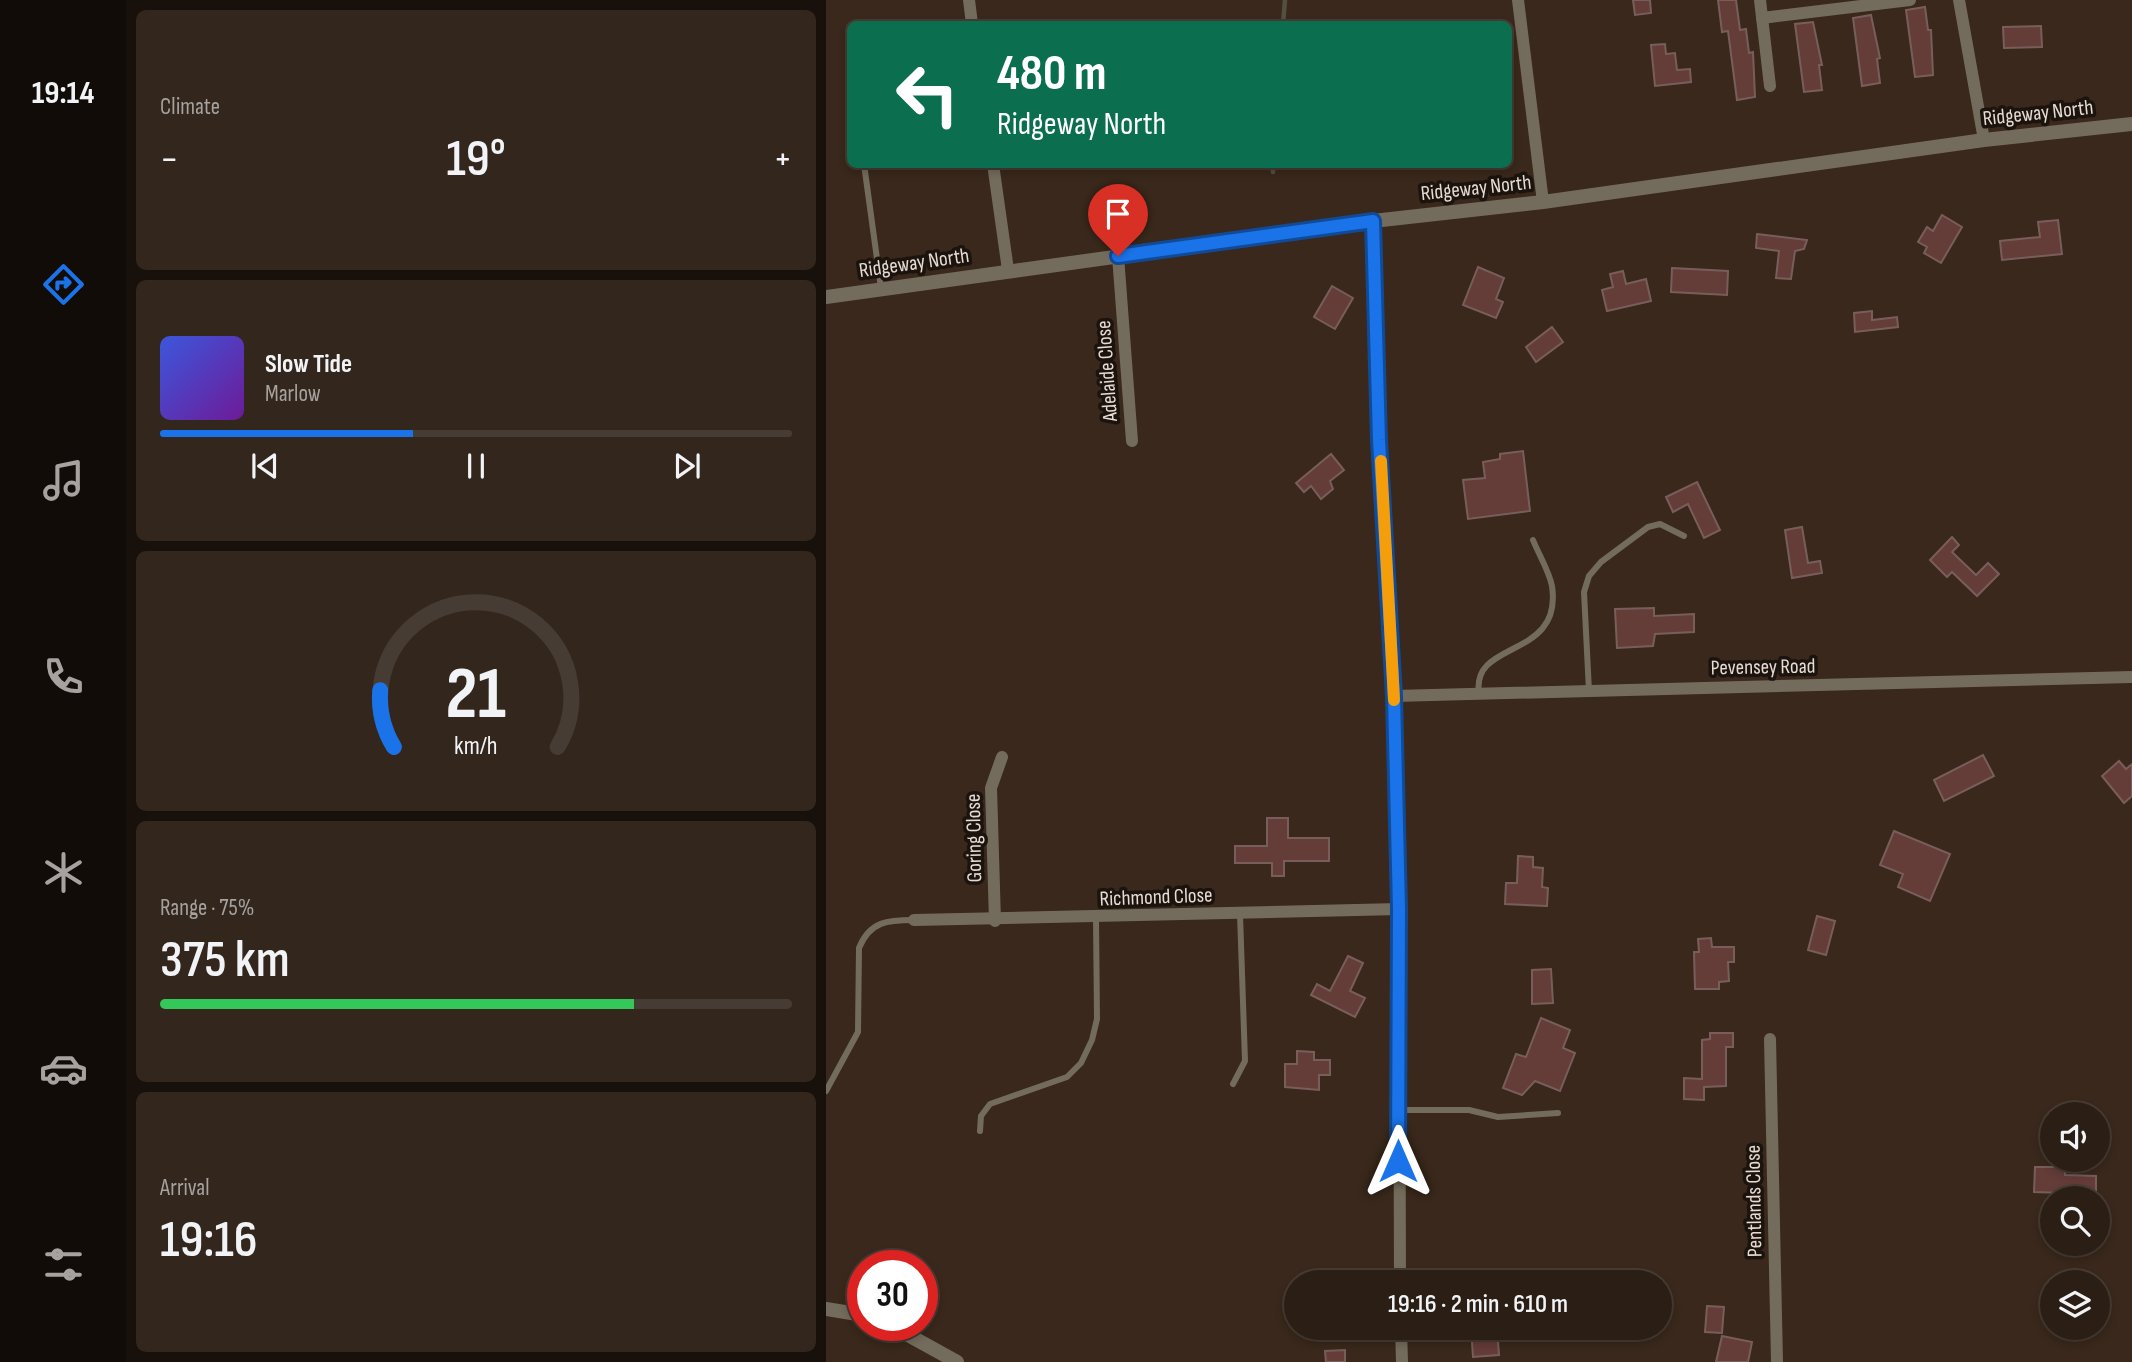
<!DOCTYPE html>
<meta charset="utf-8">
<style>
:root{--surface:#2b1e14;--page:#33271d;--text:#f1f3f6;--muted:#a6a2a0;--line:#473c34;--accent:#1a73e8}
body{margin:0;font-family:"Sofia Sans Condensed",sans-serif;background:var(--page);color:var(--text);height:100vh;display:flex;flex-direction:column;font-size:26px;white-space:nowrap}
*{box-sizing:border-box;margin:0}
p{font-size:23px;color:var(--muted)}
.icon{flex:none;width:38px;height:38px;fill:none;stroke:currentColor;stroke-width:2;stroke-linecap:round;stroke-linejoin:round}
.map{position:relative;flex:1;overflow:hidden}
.drawer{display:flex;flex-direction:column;gap:10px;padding:10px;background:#18100b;width:700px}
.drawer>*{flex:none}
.hud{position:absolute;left:21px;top:21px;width:665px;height:147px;border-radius:10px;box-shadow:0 4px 10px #0003,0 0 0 2px var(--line);background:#0b6e4f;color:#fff;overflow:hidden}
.fabs{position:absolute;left:1214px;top:1102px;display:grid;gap:14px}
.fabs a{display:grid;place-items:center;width:70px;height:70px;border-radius:50%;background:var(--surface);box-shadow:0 4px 10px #0003,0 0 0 2px var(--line);font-size:35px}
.speed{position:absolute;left:21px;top:1250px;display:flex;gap:14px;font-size:35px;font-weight:700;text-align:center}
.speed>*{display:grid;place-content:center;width:91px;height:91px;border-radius:50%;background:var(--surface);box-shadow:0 4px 10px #0003,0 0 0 2px var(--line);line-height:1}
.speed .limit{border:10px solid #d22;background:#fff;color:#111}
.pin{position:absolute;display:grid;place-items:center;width:60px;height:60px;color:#fff;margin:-72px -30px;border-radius:50% 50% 50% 0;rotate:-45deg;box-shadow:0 0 7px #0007}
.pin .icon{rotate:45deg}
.me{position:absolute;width:77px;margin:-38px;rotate:0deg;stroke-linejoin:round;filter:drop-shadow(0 0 5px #0008)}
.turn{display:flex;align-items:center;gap:24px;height:147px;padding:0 35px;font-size:32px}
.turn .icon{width:91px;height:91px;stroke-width:2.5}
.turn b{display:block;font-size:49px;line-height:60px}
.big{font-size:52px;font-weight:600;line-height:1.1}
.drawer .card{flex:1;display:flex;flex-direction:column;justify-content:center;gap:10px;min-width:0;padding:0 24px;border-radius:10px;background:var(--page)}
.drawer .dial{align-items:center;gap:0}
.dial svg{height:182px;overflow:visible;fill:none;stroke:var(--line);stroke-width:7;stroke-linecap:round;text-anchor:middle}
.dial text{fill:var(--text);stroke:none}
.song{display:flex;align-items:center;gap:21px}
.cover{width:84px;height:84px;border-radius:10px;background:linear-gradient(135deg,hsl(230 70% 55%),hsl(280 70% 35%))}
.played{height:7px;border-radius:4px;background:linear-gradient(90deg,var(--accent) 40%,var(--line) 40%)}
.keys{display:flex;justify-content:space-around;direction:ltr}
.heat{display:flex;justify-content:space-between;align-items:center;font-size:38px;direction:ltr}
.charge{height:10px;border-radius:5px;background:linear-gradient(90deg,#34c759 75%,var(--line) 0)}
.trip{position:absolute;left:458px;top:1270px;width:388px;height:70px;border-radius:35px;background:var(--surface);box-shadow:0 4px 10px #0003,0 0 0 2px var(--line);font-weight:600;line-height:70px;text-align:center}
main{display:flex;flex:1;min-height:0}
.tabs{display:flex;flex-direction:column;width:126px;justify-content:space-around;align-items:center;background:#110c08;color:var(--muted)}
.tabs .icon{width:49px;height:49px}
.tabs .active{color:var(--accent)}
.tabs b{font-size:32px;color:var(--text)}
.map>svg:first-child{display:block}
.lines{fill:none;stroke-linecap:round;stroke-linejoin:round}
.stream{stroke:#52513f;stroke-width:4.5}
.building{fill:#643c38;stroke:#785e5b;stroke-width:2}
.service{stroke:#736c5c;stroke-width:6}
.minor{stroke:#736c5c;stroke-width:12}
.tertiary{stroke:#736c5c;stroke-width:14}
.route-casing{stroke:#114b97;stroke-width:18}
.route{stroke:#1a73e8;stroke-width:12}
.slow{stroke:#f59e0b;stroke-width:12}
.labels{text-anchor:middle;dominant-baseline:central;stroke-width:7;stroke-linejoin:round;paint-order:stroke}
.street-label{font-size:21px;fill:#e7dbd3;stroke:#1b130d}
</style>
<main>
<nav class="tabs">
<b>19:14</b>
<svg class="icon active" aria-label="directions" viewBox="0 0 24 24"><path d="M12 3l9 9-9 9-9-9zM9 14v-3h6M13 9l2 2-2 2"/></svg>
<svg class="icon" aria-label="music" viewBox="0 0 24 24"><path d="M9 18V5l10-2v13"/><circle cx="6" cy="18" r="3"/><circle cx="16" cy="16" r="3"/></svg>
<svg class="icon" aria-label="phone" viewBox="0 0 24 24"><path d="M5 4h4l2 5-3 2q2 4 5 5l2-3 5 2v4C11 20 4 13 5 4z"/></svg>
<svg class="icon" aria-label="climate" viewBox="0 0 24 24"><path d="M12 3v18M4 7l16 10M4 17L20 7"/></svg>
<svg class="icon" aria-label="car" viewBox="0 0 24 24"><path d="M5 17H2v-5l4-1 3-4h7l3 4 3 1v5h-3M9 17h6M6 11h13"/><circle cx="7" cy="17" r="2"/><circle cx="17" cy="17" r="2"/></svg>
<svg class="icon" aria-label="filters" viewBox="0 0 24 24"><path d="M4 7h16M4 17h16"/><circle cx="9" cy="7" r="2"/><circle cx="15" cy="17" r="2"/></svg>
</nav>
<section class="drawer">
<div class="card"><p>Climate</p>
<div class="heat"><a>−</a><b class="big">19°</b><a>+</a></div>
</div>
<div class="card">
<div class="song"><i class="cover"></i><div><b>Slow Tide</b><p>Marlow</p></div></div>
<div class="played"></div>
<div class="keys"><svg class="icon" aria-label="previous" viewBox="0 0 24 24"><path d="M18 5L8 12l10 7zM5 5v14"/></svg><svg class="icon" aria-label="pause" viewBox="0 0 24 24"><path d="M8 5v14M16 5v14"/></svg><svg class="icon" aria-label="next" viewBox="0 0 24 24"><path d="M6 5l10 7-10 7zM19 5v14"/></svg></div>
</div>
<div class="card dial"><svg viewBox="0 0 100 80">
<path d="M14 69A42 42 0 1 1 86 69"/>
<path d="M14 69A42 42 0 0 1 8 44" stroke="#1a73e8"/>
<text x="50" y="56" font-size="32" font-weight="700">21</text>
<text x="50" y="72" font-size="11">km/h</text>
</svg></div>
<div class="card"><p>Range · 75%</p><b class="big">375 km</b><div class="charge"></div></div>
<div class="card"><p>Arrival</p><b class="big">19:16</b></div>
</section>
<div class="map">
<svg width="1306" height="1362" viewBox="0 0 1306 1362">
<rect width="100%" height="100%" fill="#39281b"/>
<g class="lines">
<!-- stream -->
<g class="stream">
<polyline points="457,24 459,0"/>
<polyline points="447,172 447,164"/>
</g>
</g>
<!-- building -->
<g class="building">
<polygon points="807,0 824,0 825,13 809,15"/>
<polygon points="892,0 910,0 914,30 920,29 923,53 927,52 929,97 911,100 902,31 896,32"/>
<polygon points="1099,7 1102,30 1105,30 1107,75 1089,77 1080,10"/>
<polygon points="1045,15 1054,58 1051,59 1054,83 1036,86 1027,18"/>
<polygon points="987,22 996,65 993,65 996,90 978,92 969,24"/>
<polygon points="1215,26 1216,47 1178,48 1177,27"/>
<polygon points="839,44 840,54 849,53 851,70 864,69 865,82 829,86 825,45"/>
<polygon points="1116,215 1136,227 1115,263 1098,253 1101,247 1092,242 1101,227 1107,231"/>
<polygon points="1232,220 1236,254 1176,260 1174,241 1214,237 1212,222"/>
<polygon points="931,234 981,240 978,249 969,251 965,279 950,278 953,251 930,248"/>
<polygon points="652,267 678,278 670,299 677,302 670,318 637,305"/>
<polygon points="846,268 902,271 901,295 845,292"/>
<polygon points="797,271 800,284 820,279 825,301 781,311 776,290 787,287 784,274"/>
<polygon points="506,286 527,298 509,329 488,317"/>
<polygon points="1046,311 1046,320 1071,317 1072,327 1029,332 1028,313"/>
<polygon points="726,327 737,342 710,362 700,347"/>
<polygon points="697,451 704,511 642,519 637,480 659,478 657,462 674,459 674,454"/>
<polygon points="505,454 518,470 504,481 507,489 495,499 485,486 478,492 470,483"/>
<polygon points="871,482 894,530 878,538 862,504 847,512 840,497"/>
<polygon points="976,527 982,563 994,561 996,573 966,578 959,530"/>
<polygon points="1126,537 1133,545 1126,552 1150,575 1162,563 1173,574 1151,596 1126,572 1121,577 1104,560"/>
<polygon points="828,608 828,616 868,614 868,632 829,634 827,646 791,648 789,609"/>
<polygon points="1157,755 1168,776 1118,801 1108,780"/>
<polygon points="1293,761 1300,769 1306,764 1306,796 1298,803 1276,776"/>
<polygon points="441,818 462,818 462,838 503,838 503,861 458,861 458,876 446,876 446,863 409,863 409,846 441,846"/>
<polygon points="1068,831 1124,854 1104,901 1072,887 1077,874 1054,865"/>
<polygon points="692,856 707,857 707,867 717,868 716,887 722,888 721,906 679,904 680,883 691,883"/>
<polygon points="991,916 1009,921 1000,955 982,950"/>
<polygon points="885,938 886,947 908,947 908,962 902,962 903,981 893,982 893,989 869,989 868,952 873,952 872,939"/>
<polygon points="522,956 537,963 524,991 539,998 529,1017 485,995 491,984 504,991"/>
<polygon points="725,969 727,1003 706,1004 706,970"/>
<polygon points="715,1018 744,1030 737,1048 749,1053 734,1091 709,1081 696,1095 677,1088 690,1054 700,1057"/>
<polygon points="884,1033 907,1033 907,1047 900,1047 900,1086 878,1087 878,1100 858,1099 858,1078 876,1079 876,1040 884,1039"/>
<polygon points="471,1051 488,1052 488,1060 504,1060 504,1075 493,1075 493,1090 459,1087 459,1064 471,1064"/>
<polygon points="1209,1167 1240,1167 1239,1175 1270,1176 1270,1194 1208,1192"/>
<polygon points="881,1306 898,1307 896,1333 879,1332"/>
<polygon points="645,1328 671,1328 673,1355 647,1357"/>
<polygon points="896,1336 926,1342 922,1362 890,1362"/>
<polygon points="519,1350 519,1362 500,1362 499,1351"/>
</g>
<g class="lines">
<!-- service -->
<g class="service">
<polyline points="22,54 24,72"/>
<polyline points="38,164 55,288"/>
<polyline points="763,691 758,592 763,576 775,562 822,527 834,524 858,536"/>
<path d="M653,693C645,639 737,660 726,586C723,571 713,555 707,540"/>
<polyline points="407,1084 419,1061 414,914"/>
<path d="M0,1091L32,1032L33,948C44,921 62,920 88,920"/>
<polyline points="574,1110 643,1110 672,1117 732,1113"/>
<polyline points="154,1131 155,1116 164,1104 241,1077 255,1063 266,1040 271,1019 270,918"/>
</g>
<!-- minor -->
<g class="minor">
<polyline points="143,0 146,24"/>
<polyline points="692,0 717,202"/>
<polyline points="934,0 944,86"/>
<polyline points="1133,0 1158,140"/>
<polyline points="936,18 1084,0"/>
<polyline points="167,164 182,270"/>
<polyline points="547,221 553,440 568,696 573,909 574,1283"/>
<polyline points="292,256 306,441"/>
<polyline points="568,696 1306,677"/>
<polyline points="88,920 573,909"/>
<polyline points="169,921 165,788 176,757"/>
<polyline points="944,1039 951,1362"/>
<polyline points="575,1328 576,1362"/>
</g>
<!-- tertiary -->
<g class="tertiary">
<polyline points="0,297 547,221 717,202 1158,140 1306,124"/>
<polyline points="0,1309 37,1315"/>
<polyline points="64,1325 131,1362"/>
</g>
</g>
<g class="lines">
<!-- route casing -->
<g class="route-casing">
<polyline id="route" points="292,256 547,221 553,440 568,696 573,909 572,1161"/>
</g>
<!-- route -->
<use href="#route" class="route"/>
<!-- slow -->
<polyline class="slow" points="555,461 568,700"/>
</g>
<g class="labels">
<!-- street labels -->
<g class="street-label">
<text transform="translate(1212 113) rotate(-6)">Ridgeway North</text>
<text transform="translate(650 188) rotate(-6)">Ridgeway North</text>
<text transform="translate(88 263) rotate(-8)">Ridgeway North</text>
<text transform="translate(281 371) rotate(-94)">Adelaide Close</text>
<text transform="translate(937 667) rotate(-1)">Pevensey Road</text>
<text transform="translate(148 838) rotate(-91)">Goring Close</text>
<text transform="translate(330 897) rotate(-2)">Richmond Close</text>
<text transform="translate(928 1201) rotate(-91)">Pentlands Close</text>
</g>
</g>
</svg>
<div class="fabs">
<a><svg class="icon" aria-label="sound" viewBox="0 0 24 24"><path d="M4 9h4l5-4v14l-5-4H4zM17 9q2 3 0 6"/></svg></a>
<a><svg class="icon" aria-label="search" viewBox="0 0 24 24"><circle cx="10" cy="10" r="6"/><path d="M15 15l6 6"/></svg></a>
<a><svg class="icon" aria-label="layers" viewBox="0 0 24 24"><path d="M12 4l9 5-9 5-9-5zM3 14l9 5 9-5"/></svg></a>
</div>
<div class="speed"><div class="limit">30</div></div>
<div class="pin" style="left:292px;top:256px;background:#d93025"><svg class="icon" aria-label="arrive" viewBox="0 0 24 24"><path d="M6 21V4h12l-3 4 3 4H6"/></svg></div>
<svg class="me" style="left:572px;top:1161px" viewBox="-20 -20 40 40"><path d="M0-17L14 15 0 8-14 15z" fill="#1a73e8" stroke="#fff" stroke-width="4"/></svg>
<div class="trip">19:16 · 2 min · 610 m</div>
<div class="hud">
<div class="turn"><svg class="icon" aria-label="left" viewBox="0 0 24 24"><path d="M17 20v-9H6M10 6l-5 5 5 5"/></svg><div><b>480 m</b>Ridgeway North</div></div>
</div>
</div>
</main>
